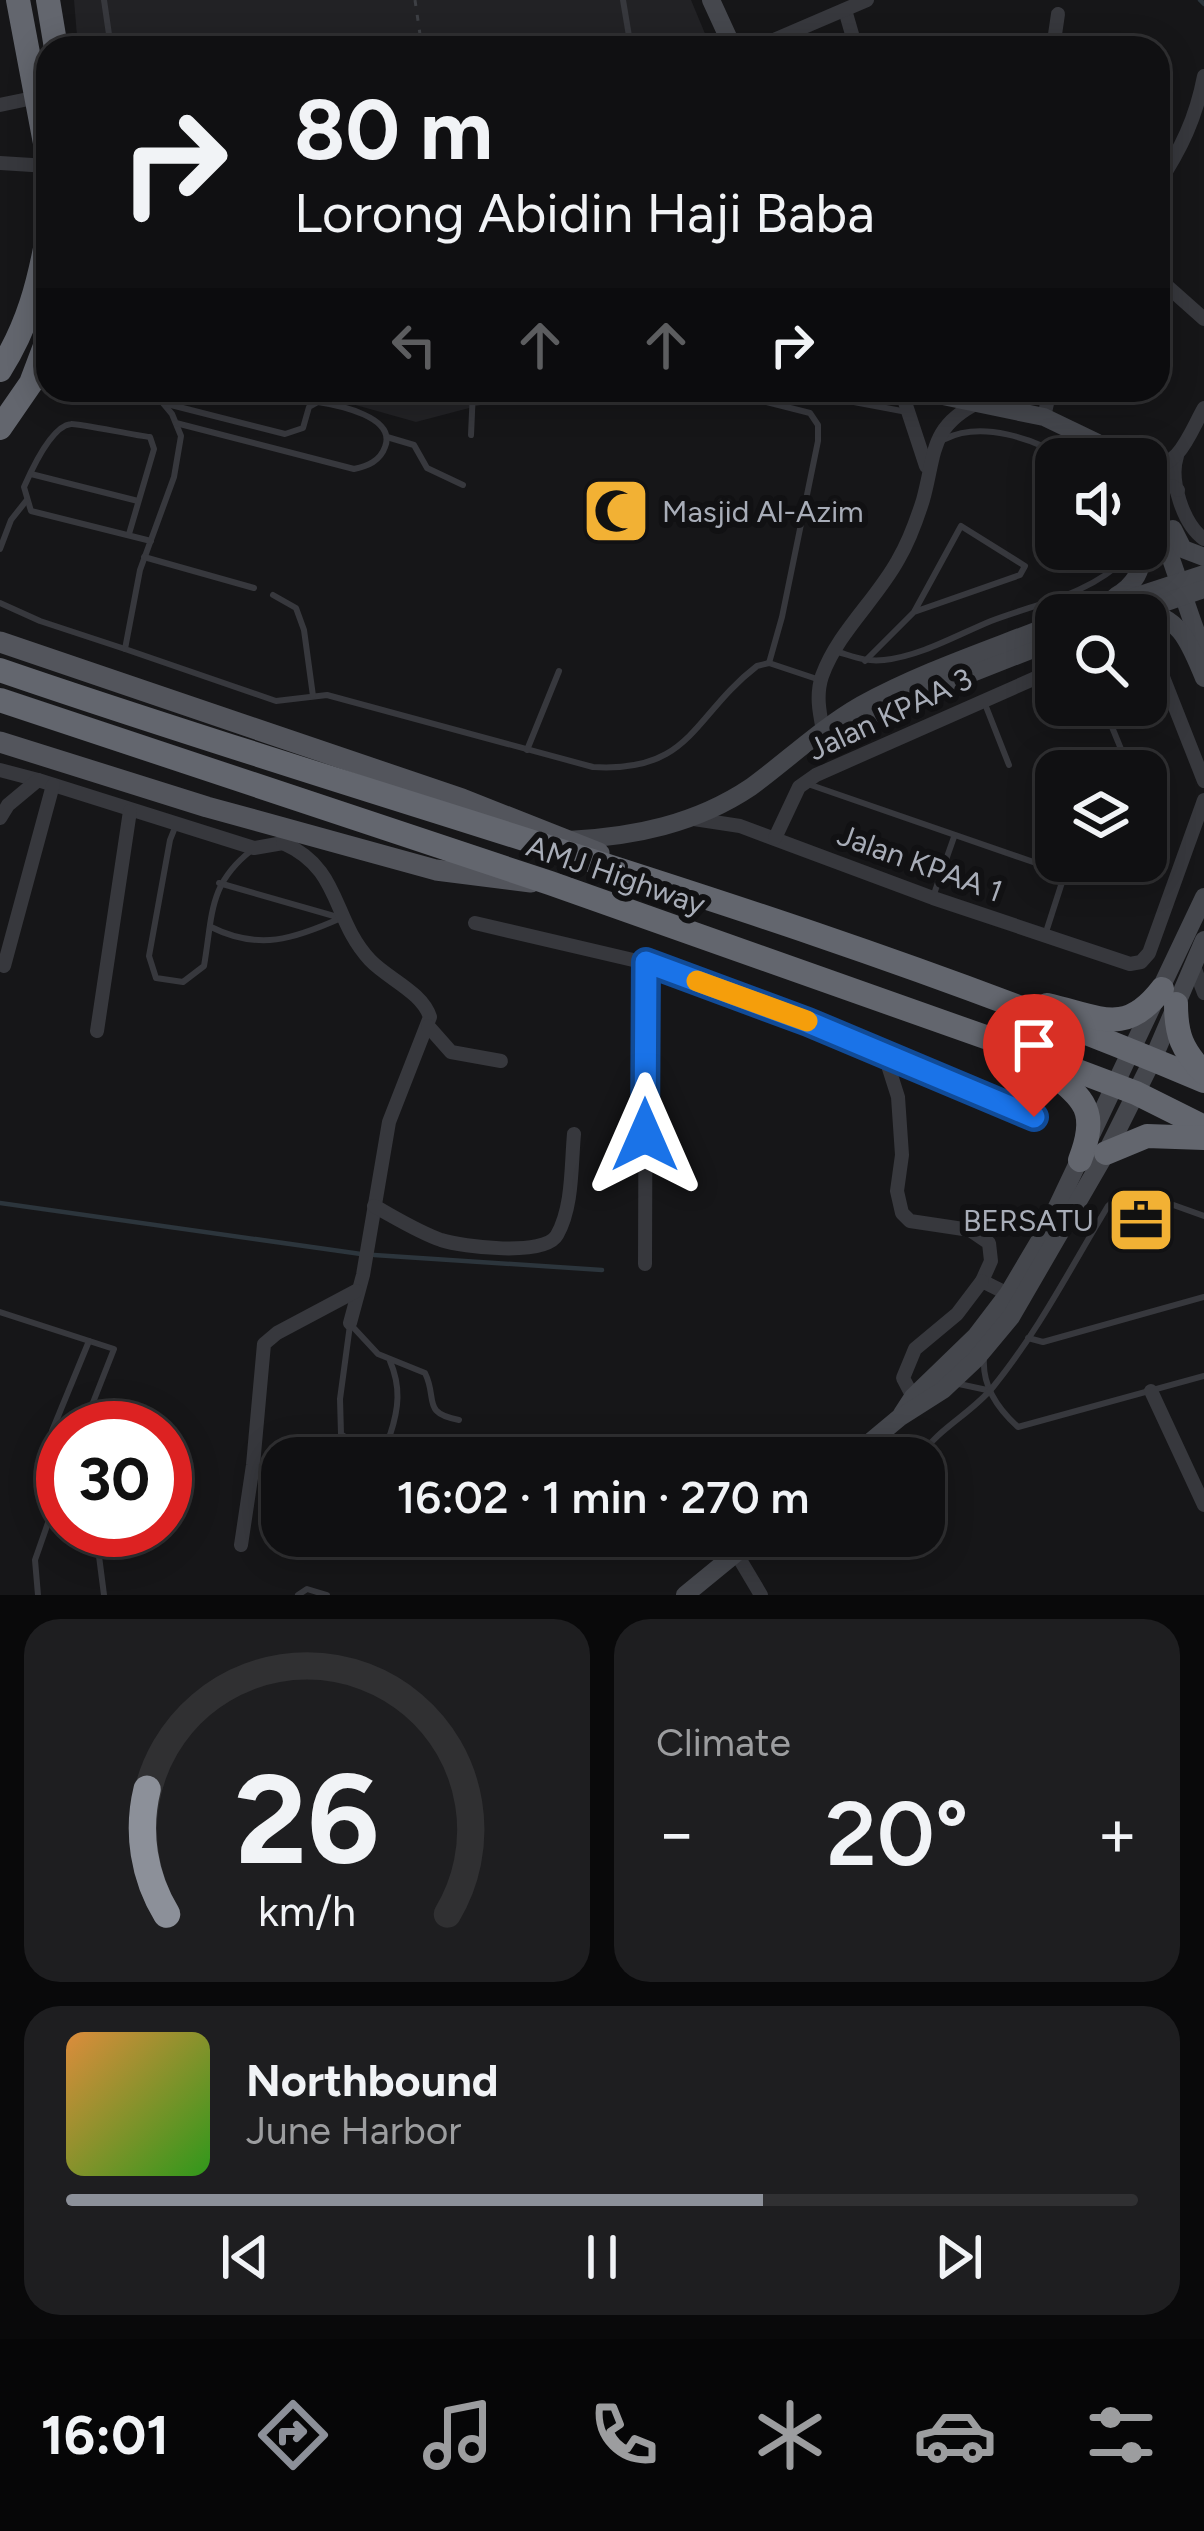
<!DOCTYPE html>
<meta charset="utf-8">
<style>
:root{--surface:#101012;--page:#1e1e20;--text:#f1f3f6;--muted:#9c9d9f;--line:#303032;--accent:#8c9099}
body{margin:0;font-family:Figtree,sans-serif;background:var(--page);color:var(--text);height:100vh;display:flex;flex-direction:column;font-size:45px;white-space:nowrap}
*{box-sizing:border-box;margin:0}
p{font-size:39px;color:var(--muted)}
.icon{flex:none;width:66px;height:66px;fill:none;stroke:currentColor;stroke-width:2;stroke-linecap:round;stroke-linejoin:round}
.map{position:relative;height:1595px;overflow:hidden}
.details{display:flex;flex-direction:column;gap:24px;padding:24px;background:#09090a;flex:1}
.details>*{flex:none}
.top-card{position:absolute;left:36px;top:36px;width:1134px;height:366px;border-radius:36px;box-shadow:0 6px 30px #0003,0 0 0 3px var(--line);background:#101012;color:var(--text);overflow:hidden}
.tools{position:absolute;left:1035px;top:438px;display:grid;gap:24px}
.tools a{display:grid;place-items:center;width:132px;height:132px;border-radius:24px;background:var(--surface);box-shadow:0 6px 30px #0003,0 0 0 3px var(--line);font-size:60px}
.speed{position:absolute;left:36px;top:1401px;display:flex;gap:24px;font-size:60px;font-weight:700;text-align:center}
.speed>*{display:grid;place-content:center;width:156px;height:156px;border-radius:50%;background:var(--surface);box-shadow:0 6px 30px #0003,0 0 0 3px var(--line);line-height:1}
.speed .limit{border:18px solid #d22;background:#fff;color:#111}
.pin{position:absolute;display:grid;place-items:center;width:102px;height:102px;color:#fff;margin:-123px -51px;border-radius:50% 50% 50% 0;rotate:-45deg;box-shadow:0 0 12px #0007}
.pin .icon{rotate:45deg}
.me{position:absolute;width:132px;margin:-66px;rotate:0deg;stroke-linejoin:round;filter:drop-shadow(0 0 9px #0008)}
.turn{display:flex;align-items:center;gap:42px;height:252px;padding:0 60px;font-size:54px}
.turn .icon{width:156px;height:156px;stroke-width:2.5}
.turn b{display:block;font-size:84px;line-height:102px}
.lanes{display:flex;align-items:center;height:114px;padding:0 60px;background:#0003;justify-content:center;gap:60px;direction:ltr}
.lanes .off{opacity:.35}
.big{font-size:90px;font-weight:600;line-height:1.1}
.details .tile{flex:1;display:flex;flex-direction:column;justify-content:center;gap:18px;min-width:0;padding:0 42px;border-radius:36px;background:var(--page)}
.details .dial{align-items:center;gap:0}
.dial svg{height:312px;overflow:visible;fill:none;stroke:var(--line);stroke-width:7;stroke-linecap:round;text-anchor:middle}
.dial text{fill:var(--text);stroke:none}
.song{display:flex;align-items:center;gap:36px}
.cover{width:144px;height:144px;border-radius:18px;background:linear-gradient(135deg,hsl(30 70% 55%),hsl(110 70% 35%))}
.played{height:12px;border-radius:6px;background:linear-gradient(90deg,var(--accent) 65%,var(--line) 65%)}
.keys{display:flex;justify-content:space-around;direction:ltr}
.heat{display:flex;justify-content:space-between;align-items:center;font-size:66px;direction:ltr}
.details .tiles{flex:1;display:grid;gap:24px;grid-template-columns:1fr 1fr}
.tile:last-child{grid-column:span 2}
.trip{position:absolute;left:261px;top:1437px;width:684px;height:120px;border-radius:36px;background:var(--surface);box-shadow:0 6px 30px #0003,0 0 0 3px var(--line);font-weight:600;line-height:120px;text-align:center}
.menu{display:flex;height:192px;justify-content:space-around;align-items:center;background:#060607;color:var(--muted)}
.menu .icon{width:84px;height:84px}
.menu .selected{color:var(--accent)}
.menu b{font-size:54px;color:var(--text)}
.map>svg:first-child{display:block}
.built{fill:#222225}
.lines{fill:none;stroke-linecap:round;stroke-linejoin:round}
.stream{stroke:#2c353c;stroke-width:4.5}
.path{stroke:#3d3f44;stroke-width:3;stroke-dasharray:6 9;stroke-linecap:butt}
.lane{stroke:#37383d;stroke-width:6}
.street{stroke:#37383d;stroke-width:14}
.secondary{stroke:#45474d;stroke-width:18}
.primary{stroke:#53555c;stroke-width:21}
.highway{stroke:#63666e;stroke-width:24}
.route-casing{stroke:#114b97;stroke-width:30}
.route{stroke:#1a73e8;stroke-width:21}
.slow{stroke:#f59e0b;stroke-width:21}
.labels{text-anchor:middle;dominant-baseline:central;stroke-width:12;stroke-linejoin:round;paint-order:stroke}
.poi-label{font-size:30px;fill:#a8adb8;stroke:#111113;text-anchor:start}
.street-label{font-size:30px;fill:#a8adb8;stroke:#111113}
</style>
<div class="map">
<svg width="1204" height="1595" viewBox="0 0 1204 1595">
<rect width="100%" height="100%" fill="#161618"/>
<!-- built -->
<g class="built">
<polygon points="74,0 691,0 711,48 78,48"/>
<polygon points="323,390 537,390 416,422 345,402"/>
</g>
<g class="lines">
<!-- stream -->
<g class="stream">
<polyline points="1200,0 1204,4"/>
<polyline points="0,1203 361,1254"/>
<polyline points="374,1255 602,1270"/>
</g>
<!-- path -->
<polyline class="path" points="415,0 422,48"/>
<!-- lane -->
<g class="lane">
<polyline points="104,0 111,48"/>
<polyline points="623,0 631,48"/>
<path d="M152,390L172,414L181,436L174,477L140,570L125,649L276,701L327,695L593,767C692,773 692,716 757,666L769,663L820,680"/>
<polyline points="719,390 810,413 818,425 818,441 782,617 769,663"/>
<polyline points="824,390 854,402 907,412"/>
<path d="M167,404L285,434L303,428L309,407L318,402C338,405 397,417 385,447C380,461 368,466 354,469L176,423"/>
<polyline points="471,435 473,390"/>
<polyline points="387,437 414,445 427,468 463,485"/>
<path d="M945,439C981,421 1034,438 1066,459"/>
<polyline points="31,474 138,501"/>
<path d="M129,534L154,449L150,437C137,436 78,423 71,424C51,426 31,471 24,487L31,511L151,541"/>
<polyline points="0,549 11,520 26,501"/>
<polyline points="144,557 254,588"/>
<polyline points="273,595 296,608 304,630 313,696"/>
<polyline points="0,603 40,621 125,649"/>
<path d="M838,652C855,657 866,662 884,660C921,656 957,635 991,621C1038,603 1089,595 1126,558L1127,549"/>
<polyline points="865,661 914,612 961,526 1025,566 1020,575 914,612"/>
<polyline points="985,704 1009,765"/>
<polyline points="1103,705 1130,771"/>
<polyline points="527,750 559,671"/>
<polyline points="805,783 1065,873 1095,861"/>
<path d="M176,825L170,840L149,956L156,978L183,982L204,966C213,914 208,884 252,850"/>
<polyline points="934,894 954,837"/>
<path d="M211,927C259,951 294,939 341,918L219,883"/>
<polyline points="1046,932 1065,873"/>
<polyline points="0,1312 114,1349 83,1428"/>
<path d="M350,1325L340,1399L341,1434C356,1446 376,1449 390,1435C399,1408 401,1387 390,1361"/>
<path d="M352,1326L378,1354L425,1373C438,1399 421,1413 459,1420"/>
<polyline points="1028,1338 1043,1342 1204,1297"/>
<path d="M984,1358C982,1386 999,1410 1018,1427L1204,1376"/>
<polyline points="959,1384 987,1390"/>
<polyline points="63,1445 56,1442 52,1431 89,1341"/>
<path d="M919,1458C938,1428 971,1414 993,1387C1038,1332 1071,1267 1108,1206L1124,1192H1137L1204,1216"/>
<polyline points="99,1556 104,1595"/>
<polyline points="38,1595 35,1560 63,1480"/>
<polyline points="298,1595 307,1589 327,1595"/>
</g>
<!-- street -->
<g class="street">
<polyline points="845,10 856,48"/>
<polyline points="755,48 867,0"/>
<polyline points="1053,48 1058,14"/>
<polyline points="0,105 38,97"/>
<polyline points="0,163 48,166"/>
<path d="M1158,184C1181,149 1196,118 1204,76"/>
<polyline points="1158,278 1204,319"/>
<polyline points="901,390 926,466"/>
<polyline points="1044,417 1050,390"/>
<path d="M1177,456C1169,480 1183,524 1204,539"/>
<path d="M1146,468C1180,468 1189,434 1204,408"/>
<polyline points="1163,505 1162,488 1172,486 1178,490"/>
<polyline points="1146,643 1152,649 1204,781"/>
<path d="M823,730C819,711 816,694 822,676C838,632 876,600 898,560C908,543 917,519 923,500C936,453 929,427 979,402"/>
<polyline points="0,770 38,780"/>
<polyline points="0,818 8,805 38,780 254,848 283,843 285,835"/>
<polyline points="694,819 740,826 933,898 1130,964 1141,962 1149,953 1204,800"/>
<polyline points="775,838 799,787 816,775 1056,669"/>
<path d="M283,843C342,869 331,918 370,960C388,979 422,992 430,1017L389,1122L363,1275L350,1323"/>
<polyline points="475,923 646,963 809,1022 1034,1117"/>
<polyline points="1193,964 1204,993"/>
<polyline points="4,966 53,785"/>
<polyline points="428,1026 451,1052 501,1061"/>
<polyline points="97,1031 130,811"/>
<polyline points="884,1053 898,1097 902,1155 897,1191 902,1213 910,1221 970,1230 989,1243 991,1261 982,1281 1008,1294"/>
<path d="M374,1206C396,1218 418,1232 441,1240C463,1247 545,1257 557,1235C573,1207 571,1166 574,1134"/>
<polyline points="645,1264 646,963"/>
<polyline points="1151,1391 1204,1505"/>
<polyline points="913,1397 903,1378 915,1349 957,1314 982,1281"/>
<polyline points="241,1545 253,1465 264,1344 277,1333 356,1291"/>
<polyline points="736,1553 761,1595"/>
</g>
<!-- secondary -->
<g class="secondary">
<polyline points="711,0 733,48"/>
<polyline points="914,390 1044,417 1096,442 1116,459"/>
<path d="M1146,495C1170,547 1183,600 1204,653"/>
<polyline points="1173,529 1183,549 1204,557"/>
<path d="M1116,596C1136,584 1141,571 1144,549"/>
<path d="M1141,611C1181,616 1190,645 1204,678"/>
<polyline points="1079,615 1204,574"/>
<polyline points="1129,615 1204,589"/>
<polyline points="839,730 906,699 1056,640"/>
<path d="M568,840C633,837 696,824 751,787C788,760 821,728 861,705C923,671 991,649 1056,623"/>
<polyline points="902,1414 913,1397 976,1336 1008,1294 1047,1228 1204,897"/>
<polyline points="851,1458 899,1418 943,1390 976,1359 1011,1317 1106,1153 1153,1059 1204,940"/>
<polyline points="685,1595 757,1536"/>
</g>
<!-- primary -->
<g class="primary">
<polyline points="0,642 462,799 599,853"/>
<polyline points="0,742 207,807 436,870 531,882"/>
</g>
<!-- highway -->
<g class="highway">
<polyline points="18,0 48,159"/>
<polyline points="48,0 56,48"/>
<path d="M0,370C28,326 39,283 48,233"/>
<polyline points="0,428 31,383 48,338"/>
<path d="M0,670C401,808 813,915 1204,1081"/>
<polyline points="0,700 550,883 1022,1050 1136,1093 1204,1127"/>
<path d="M1176,1004C1176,1035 1182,1050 1204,1073"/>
<path d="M1047,1005C1100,1017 1125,1037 1162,989"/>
<path d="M1040,1064C1081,1097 1101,1106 1080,1160"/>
<polyline points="1106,1153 1147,1136 1204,1138"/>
</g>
</g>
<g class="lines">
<!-- route casing -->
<g class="route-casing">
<polyline id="route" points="645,1135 646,962 808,1022 1034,1117"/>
</g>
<!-- route -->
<use href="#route" class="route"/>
<!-- slow -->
<polyline class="slow" points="697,981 807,1021"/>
</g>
<!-- icons -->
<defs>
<g id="mosque-square" transform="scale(3.45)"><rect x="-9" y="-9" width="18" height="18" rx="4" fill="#f2b134" stroke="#111113"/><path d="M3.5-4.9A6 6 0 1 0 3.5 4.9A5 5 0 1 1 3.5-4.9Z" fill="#111"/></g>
<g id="office-square" transform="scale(3.45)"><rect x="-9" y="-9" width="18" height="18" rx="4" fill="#f2b134" stroke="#111113"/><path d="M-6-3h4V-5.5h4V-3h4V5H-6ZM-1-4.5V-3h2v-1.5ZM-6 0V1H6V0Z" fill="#111"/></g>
</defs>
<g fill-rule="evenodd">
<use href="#mosque-square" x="616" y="511"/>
<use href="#office-square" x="1141" y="1220"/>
</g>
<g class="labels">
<!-- poi labels -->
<g class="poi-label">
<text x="662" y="511">Masjid Al-Azim</text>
<text x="1094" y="1220" text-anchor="end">BERSATU</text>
</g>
<!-- street labels -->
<g class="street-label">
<text transform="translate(890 714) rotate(-25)">Jalan KPAA 3</text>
<text transform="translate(920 863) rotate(20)">Jalan KPAA 1</text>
<text transform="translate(616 875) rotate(19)">AMJ Highway</text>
</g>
</g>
</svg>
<div class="tools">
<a><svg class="icon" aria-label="sound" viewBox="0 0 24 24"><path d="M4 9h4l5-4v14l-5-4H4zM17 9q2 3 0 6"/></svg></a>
<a><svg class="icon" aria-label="search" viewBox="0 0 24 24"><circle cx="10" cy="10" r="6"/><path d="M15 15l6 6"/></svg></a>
<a><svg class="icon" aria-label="layers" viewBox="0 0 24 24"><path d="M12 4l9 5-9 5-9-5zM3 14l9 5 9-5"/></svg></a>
</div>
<div class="speed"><div class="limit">30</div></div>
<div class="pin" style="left:1034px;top:1117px;background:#d93025"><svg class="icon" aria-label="arrive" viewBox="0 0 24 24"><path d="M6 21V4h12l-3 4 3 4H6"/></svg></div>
<svg class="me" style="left:645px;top:1135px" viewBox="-20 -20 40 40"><path d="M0-17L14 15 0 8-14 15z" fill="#1a73e8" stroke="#fff" stroke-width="4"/></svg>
<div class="trip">16:02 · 1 min · 270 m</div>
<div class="top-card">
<div class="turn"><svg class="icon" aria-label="right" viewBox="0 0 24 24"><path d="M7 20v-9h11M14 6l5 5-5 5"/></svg><div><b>80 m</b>Lorong Abidin Haji Baba</div></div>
<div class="lanes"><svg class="icon off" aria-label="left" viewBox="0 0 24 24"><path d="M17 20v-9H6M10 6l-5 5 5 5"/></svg><svg class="icon off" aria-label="ahead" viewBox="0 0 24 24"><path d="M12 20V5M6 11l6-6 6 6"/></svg><svg class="icon off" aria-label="ahead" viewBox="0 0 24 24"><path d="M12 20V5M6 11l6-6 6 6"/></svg><svg class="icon" aria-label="right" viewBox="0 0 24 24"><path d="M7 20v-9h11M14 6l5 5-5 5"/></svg></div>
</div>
</div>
<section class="details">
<div class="tiles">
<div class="tile dial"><svg viewBox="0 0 100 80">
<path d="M14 69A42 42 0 1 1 86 69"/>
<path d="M14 69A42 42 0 0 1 9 37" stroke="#8c9099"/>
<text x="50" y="56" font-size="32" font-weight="700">26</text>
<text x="50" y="72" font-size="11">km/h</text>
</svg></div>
<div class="tile"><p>Climate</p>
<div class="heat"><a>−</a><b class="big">20°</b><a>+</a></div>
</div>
<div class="tile">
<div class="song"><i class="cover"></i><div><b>Northbound</b><p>June Harbor</p></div></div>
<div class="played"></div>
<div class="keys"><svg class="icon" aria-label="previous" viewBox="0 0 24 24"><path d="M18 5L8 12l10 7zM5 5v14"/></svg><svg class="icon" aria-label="pause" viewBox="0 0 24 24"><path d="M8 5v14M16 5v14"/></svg><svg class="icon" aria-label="next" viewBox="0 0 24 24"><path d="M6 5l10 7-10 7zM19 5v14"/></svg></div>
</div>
</div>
</section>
<nav class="menu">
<b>16:01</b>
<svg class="icon selected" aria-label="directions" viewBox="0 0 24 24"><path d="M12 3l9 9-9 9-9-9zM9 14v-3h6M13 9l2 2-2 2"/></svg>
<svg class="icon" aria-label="music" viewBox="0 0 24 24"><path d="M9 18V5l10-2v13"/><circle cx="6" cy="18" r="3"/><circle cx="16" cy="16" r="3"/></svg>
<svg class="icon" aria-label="phone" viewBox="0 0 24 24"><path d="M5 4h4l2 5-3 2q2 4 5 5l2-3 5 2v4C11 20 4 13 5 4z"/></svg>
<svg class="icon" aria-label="climate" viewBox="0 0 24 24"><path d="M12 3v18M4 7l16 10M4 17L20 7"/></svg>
<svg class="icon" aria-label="car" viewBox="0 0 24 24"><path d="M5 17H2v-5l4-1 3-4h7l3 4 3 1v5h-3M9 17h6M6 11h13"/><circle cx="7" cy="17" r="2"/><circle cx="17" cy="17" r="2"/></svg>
<svg class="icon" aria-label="filters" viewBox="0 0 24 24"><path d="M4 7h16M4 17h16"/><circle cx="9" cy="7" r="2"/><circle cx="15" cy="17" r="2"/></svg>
</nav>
